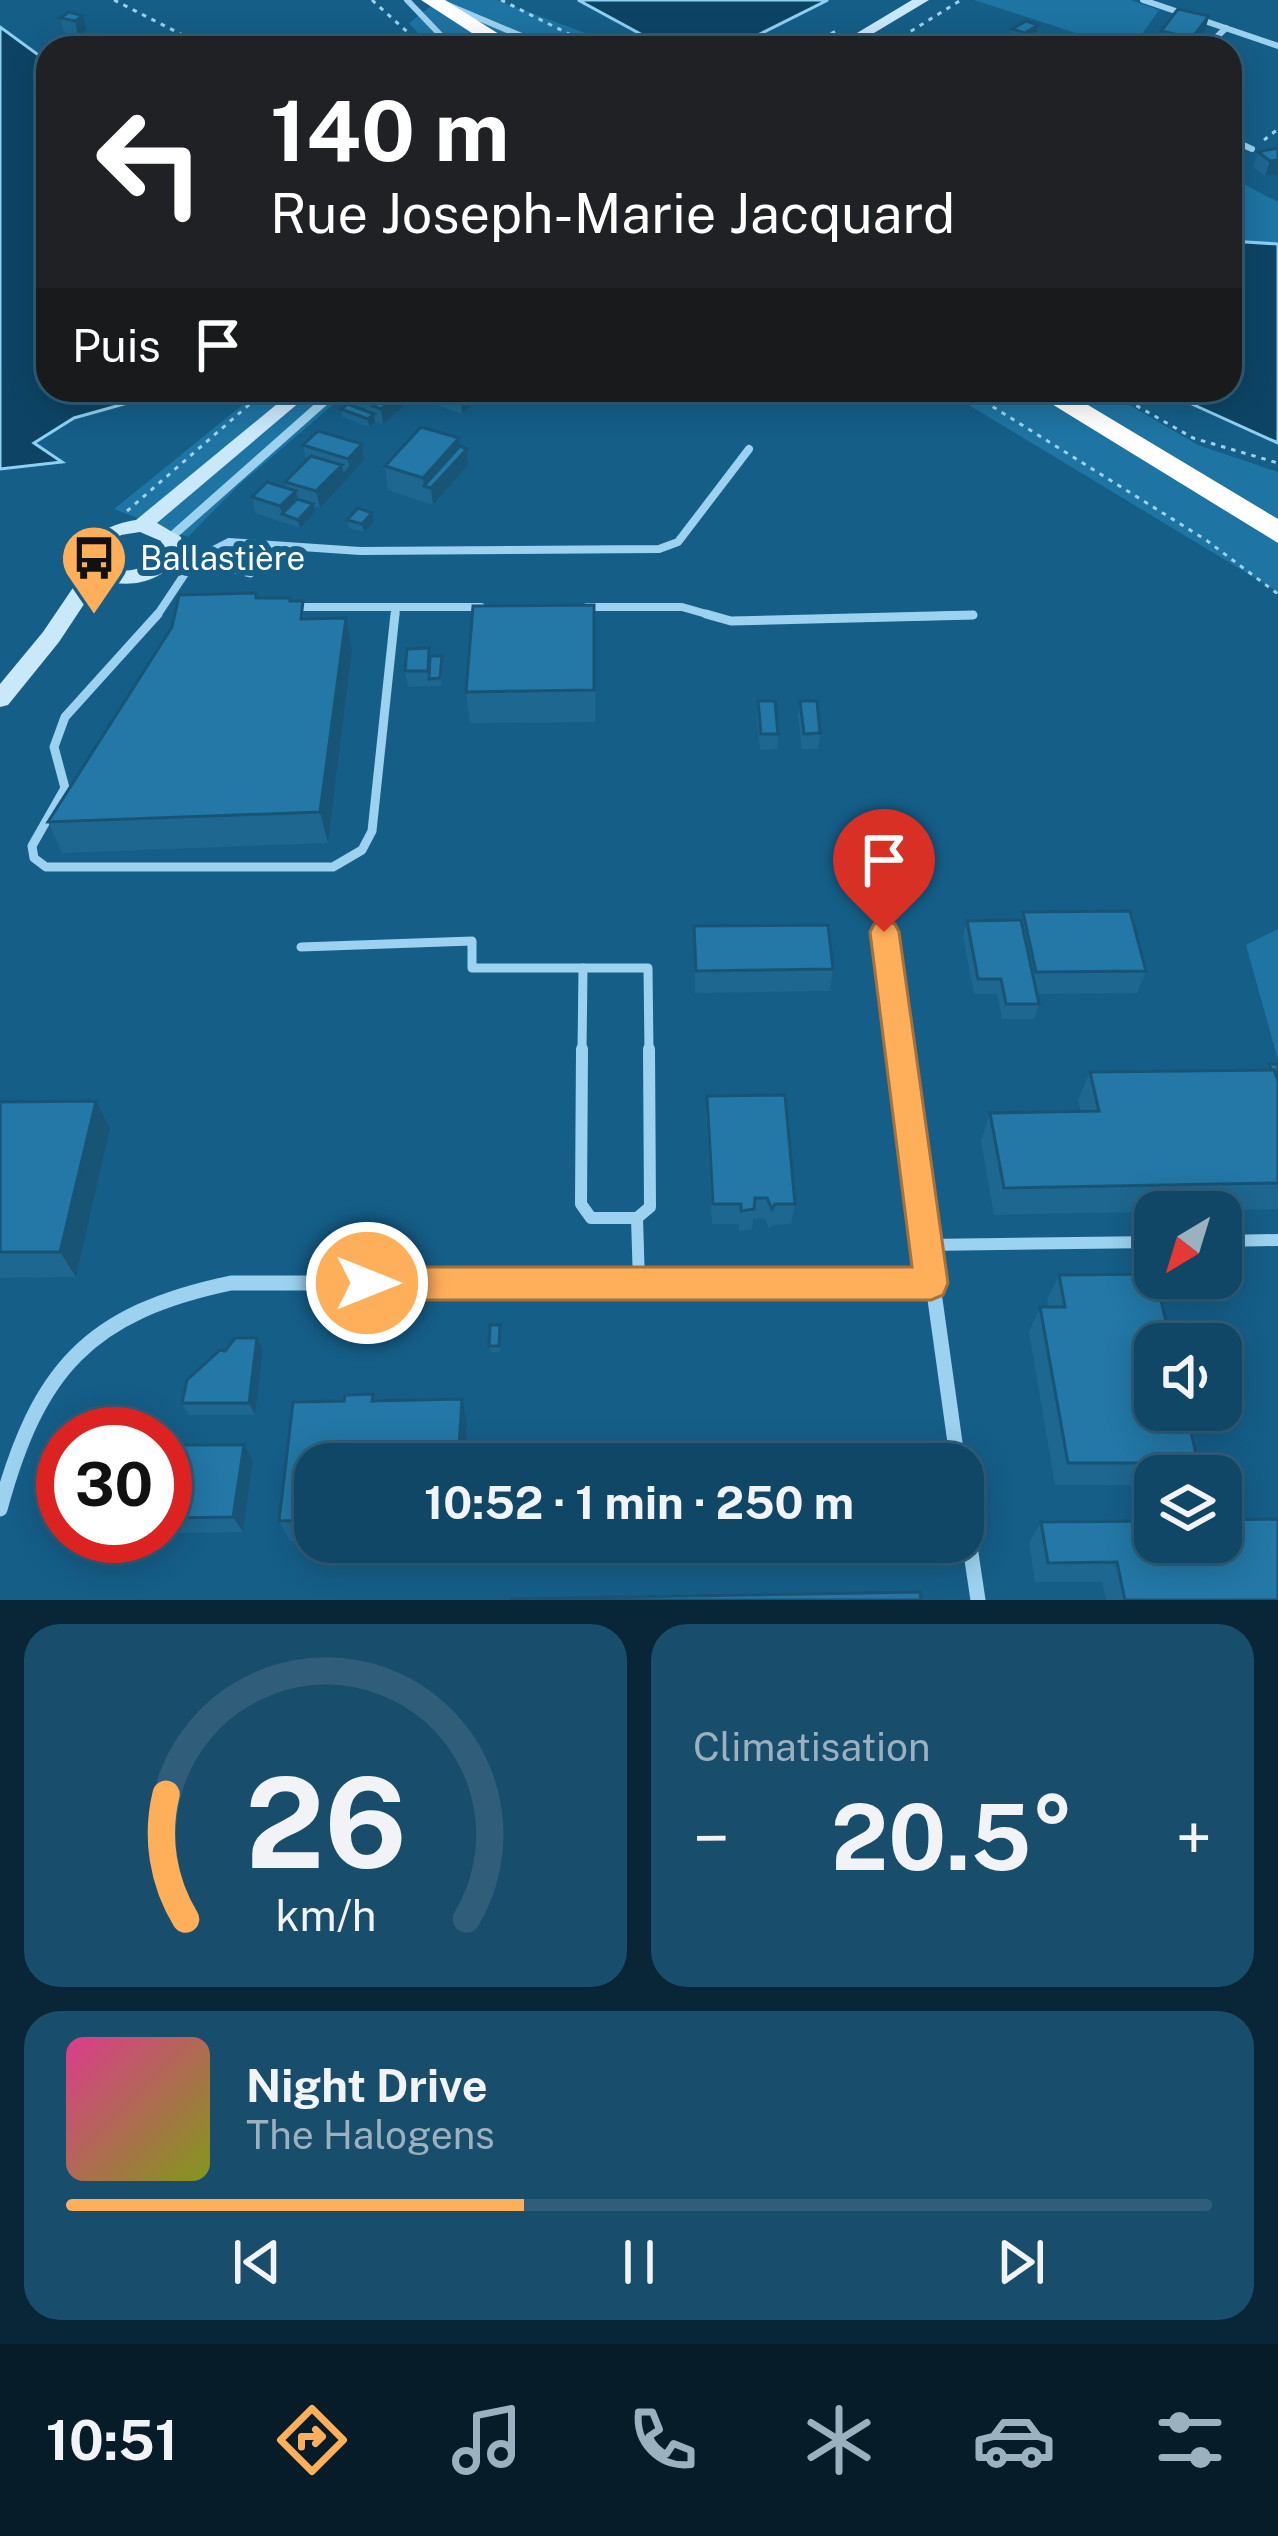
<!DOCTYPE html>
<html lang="fr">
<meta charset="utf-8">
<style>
:root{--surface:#104666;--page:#194d6c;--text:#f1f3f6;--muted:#9cb1bf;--line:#305e7a;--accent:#ffae5a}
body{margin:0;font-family:"Public Sans",sans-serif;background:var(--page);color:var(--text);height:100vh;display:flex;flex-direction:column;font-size:45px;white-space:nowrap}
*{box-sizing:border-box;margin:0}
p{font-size:39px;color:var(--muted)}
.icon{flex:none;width:66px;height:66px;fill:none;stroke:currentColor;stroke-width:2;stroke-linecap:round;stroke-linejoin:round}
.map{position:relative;height:1600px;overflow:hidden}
.details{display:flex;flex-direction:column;gap:24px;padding:24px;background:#092638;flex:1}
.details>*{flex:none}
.top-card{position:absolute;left:36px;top:36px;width:1206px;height:366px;border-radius:36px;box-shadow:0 6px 30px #0003,0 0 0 3px var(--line);background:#202124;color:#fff;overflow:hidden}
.needle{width:78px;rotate:218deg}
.tools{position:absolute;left:1134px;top:1191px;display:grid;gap:24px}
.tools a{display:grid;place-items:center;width:108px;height:108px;border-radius:24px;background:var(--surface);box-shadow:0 6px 30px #0003,0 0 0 3px var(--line);font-size:60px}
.speed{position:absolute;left:36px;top:1407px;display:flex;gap:24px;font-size:60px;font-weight:700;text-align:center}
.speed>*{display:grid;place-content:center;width:156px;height:156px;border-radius:50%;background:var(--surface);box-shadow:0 6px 30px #0003,0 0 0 3px var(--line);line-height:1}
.speed .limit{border:18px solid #d22;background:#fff;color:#111}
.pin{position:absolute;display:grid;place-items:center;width:102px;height:102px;color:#fff;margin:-123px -51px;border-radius:50% 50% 50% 0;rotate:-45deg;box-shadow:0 0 12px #0007}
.pin .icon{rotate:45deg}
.me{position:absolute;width:132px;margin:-66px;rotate:90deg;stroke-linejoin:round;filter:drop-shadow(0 0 9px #0008)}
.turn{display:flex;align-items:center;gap:42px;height:252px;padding:0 36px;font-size:54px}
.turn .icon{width:156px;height:156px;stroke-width:2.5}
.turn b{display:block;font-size:84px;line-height:102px}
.then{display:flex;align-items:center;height:114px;padding:0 36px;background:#0003;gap:24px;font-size:45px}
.big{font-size:90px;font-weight:700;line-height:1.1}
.details .widget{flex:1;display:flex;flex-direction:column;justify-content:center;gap:18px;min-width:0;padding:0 42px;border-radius:36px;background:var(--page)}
.details .dial{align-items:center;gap:0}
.dial svg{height:312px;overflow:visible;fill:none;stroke:var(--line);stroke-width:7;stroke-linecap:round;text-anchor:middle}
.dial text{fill:var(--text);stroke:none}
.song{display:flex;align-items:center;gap:36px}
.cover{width:144px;height:144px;border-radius:18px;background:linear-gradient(135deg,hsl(330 70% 55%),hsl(70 70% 35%))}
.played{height:12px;border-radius:6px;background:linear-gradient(90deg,var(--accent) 40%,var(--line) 40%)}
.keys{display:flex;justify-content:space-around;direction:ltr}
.heat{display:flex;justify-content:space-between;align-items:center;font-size:66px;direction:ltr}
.details .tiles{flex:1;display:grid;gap:24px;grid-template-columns:1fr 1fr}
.widget:last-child{grid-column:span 2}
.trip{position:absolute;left:294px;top:1443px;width:690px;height:120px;border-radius:36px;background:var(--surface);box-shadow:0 6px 30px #0003,0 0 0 3px var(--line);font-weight:700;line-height:120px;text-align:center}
.tabs{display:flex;height:192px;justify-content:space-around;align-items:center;background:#061c29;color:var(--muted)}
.tabs .icon{width:84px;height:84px}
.tabs .active{color:var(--accent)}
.tabs b{font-size:54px;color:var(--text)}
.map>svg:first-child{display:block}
.green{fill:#1e74a2}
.water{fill:#0d4465;stroke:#8ed0f2;stroke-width:3}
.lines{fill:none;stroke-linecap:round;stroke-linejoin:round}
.path{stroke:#9cd2ef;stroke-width:3;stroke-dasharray:4.5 6;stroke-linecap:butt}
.lane-far3{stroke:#9cd2ef;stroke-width:6}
.lane-far2{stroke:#9cd2ef;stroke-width:8}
.lane-far1{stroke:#9cd2ef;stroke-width:9}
.lane{stroke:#9cd2ef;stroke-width:12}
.street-far2{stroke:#9cd2ef;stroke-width:9}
.street-far1{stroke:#9cd2ef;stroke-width:12}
.street{stroke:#9cd2ef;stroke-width:15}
.secondary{fill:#c9e8fa;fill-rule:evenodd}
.highway{fill:#fff;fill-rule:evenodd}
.wall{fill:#1e6790}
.shaded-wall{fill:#185475}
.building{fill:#2378a7;stroke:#185475;stroke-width:3}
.route{fill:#ffae5a;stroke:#a6713a;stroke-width:3}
.labels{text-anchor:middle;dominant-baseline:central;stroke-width:12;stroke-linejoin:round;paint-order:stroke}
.poi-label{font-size:33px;fill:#fff;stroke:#155e88;text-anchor:start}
</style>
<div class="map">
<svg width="1278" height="1600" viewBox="0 0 1278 1600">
<rect width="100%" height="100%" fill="#155e88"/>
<!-- green -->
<g class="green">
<polygon points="439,0 497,0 625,48 431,48 409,23"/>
<polygon points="974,0 1131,0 1159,10 1132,48 1122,48"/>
<polygon points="1230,177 1278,202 1278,244 1230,241"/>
<polygon points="261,390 350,390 239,485 188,537 114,509"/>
<polygon points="944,390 1104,390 1198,445 1278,472 1278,592"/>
<polygon points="1278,929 1278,1060 1246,945"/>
</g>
<!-- water -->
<g class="water">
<polygon points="578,0 828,0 746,41 648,38"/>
<polygon points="0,27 48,62 48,390 149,390 142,399 74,418 34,443 62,462 0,469"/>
<polygon points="1230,241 1278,244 1278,443 1161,390 1230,390"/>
</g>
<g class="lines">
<!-- path -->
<g class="path">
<polyline points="114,0 208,48"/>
<polyline points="372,0 425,48"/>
<polyline points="501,0 597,48"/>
<polyline points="803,48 836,31"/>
<polyline points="884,48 961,0"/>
<polyline points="1264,140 1278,129"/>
<polyline points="966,390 1206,540 1278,594"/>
<polyline points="1109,390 1193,438 1278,463"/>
<polyline points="127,511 266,390"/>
</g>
<!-- lane-far3 -->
<g class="lane-far3">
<polyline points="407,0 453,48"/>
<polyline points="436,0 550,48"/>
<polyline points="1143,0 1278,46"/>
<polyline points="1205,48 1226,28"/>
<polyline points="1230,139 1252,149"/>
</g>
<!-- lane-far2 -->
<g class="lane-far2">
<polyline points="298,607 396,607 395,617"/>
<polyline points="396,607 481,607"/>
<polyline points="587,607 682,607 717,617"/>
<polyline points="156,617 194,560 229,542 360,551 659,549 678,542 749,449"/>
<polyline points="897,617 973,615"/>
</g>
<!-- lane-far1 -->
<g class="lane-far1">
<polyline points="158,614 65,717 54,747 65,788 32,846 34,858 46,867 333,867 362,850 372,831 395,614"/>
<polyline points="706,614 731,621 973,615"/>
<polyline points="301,947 472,941 472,968 648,968 649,1052"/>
<polyline points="582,1052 583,968"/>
</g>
<!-- lane -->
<g class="lane">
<polyline points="582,1049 581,1204 591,1218 637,1218"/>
<polyline points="1221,1241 1278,1240"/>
<polyline points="926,1245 1155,1242"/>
<polyline points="639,1283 637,1218 650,1207 649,1049"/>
</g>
<!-- street-far2 -->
<g class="street-far2">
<polyline points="171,537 337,390"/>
<polyline points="173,553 250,573"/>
</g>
<!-- street-far1 -->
<polyline class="street-far1" points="884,932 901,1052"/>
<!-- street -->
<g class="street">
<polyline points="900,1049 958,1464"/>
<polyline points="963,1500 978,1600"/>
<path d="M0,1509C38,1370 88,1313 231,1283H931"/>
</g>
<!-- secondary -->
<g class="secondary">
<polygon points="912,0 929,0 849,48 832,48"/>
<path d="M294,390H314L157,523L181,537L183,553C162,582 134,589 100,580L59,642L8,705L0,707V684L43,632L85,570L81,553C97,532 110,524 136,520ZM140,532L161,541L162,552C146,569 128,576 105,566L102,554L121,535Z"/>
</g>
<!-- highway -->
<g class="highway">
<polygon points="421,0 445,0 521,48 495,48"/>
<polygon points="1029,390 1063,390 1278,519 1278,543"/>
</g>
</g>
<!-- wall -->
<g class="wall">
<polygon points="83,16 87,30 78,36 64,32 60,18"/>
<polygon points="1209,16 1203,37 1195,48 1157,48 1161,31"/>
<polygon points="1038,25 1037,32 1023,41 1010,36 1012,29"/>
<polygon points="1278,148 1278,174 1265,176 1253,167 1258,152"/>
<polygon points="345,390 423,390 383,424 375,422 369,427 342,417 341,409 348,404"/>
<polygon points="427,390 489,390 462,414 428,402"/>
<polygon points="303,445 364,460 320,508 313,506 315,512 300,528 255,513 252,497 286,488 285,482 306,460"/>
<polygon points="460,447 467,449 468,465 433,505 388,490 385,466"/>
<polygon points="347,520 374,521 364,532 349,528"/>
<polygon points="258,598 290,598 291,601 307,619 352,650 328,843 62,853 48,822"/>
<polygon points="595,637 595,722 470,723 466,692"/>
<polygon points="430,656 443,664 441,686 408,687 405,671"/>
<polygon points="758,701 778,734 777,749 760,750 757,717"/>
<polygon points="800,701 820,733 818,749 802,749 798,717"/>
<polygon points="1023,912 1146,971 1137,993 1037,994 1039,1004 1034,1019 1002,1019 997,994 974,994 963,936 967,921 1021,920"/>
<polygon points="694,926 833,969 830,991 695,993"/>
<polygon points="1269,1064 1278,1064 1278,1209 994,1215 981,1141 990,1113 1081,1112 1078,1100 1090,1072 1266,1070"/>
<polygon points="707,1096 795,1204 791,1224 772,1225 769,1229 765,1218 753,1219 752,1229 739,1231 739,1224 712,1224 706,1117"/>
<polygon points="0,1102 110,1129 76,1277 0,1278"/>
<polygon points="1059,1275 1198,1463 1187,1476 1155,1476 1155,1485 1055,1485 1029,1332 1040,1307 1048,1307 1047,1300"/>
<polygon points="501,1331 500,1352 491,1352 489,1346"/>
<polygon points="263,1350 255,1415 189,1415 182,1403 225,1351"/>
<polygon points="373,1394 375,1401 462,1399 467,1422 465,1464 315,1464 315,1541 290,1541 279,1521 293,1402 344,1401 345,1395"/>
<polygon points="165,1445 253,1461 243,1532 165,1533"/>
<polygon points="1041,1522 1278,1600 1106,1600 1102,1582 1035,1582 1029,1543"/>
</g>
<!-- shaded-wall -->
<g class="shaded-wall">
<polygon points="83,16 87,30 78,36 75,21"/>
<polygon points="1209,16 1203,37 1195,48 1189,48 1192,38"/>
<polygon points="1038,25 1037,32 1023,41 1025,33"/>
<polygon points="1278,160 1278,174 1265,176 1270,161"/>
<polygon points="381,390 423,390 383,424 381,409 373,406 372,398"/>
<polygon points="489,390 462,414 460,391"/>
<polygon points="374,414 375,422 369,427 368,419"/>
<polygon points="459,438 461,455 467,449 468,465 433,505 431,488 424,486 426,502 423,478"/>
<polygon points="362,444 364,460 345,481 343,473 349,467 348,459"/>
<polygon points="342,465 345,481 320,508 316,491"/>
<polygon points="296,491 299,507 282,514 284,522 280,506"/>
<polygon points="313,504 315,512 300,528 298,520"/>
<polygon points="372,513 374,521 364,532 362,524"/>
<polygon points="346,618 352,650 328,843 320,812"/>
<polygon points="96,1101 110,1129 76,1277 60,1252"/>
<polygon points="257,1338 263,1350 255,1415 249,1403"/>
<polygon points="462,1399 467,1422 465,1464 458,1464"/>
<polygon points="244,1445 253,1461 243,1532 233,1517"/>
</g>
<!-- building -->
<g class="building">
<polygon points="1178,9 1209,16 1192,38 1161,31"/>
<polygon points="69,12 83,16 75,21 60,18"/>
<polygon points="1026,21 1038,25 1025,33 1012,29"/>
<polygon points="898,42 916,47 886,48"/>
<polygon points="1138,43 1150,46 1148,48 1134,48"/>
<polygon points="1278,148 1278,160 1270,161 1258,152"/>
<polygon points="351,390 381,390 372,398"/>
<polygon points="392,390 402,390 381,409 373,406"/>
<polygon points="348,404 374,414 368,419 341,409"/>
<polygon points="421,427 459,438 423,478 385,466"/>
<polygon points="318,431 362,444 348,459 303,445"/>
<polygon points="460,446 467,449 431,488 424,486"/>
<polygon points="311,456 342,465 316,491 285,482"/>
<polygon points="267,482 296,491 280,506 252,497"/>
<polygon points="297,499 313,504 298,520 282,514"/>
<polygon points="358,508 372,513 362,524 347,520"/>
<polygon points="256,593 256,598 290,598 290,601 303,601 301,619 346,618 320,812 48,822 172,627 179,595"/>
<polygon points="594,605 594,690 466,692 473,606"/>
<polygon points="429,648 428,671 405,671 407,649"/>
<polygon points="430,656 442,656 440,678 429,679"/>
<polygon points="758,701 775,701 778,734 761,734"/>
<polygon points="800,701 817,701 820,733 804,734"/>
<polygon points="1130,911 1146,971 1036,972 1023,912"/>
<polygon points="1021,920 1039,1004 1006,1004 1001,979 978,979 967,921"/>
<polygon points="828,925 833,969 696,971 694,926"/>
<polygon points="1269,1064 1278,1064 1278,1081 1274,1070 1271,1070"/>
<polygon points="1274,1070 1278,1081 1278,1183 1004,1188 990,1113 1099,1111 1090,1072"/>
<polygon points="785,1095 795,1204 775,1204 772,1209 767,1198 755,1198 754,1209 741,1211 741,1204 713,1204 707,1096"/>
<polygon points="96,1101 60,1252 0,1252 0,1102"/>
<polygon points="1155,1274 1171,1344 1155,1344 1155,1410 1186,1410 1198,1463 1068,1463 1040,1307 1065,1307 1059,1275"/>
<polygon points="490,1325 500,1325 499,1346 489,1346"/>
<polygon points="235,1338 257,1338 249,1403 182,1403 187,1380 220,1350 225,1351"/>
<polygon points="373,1394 372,1401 462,1399 458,1464 315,1464 315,1520 279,1521 293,1402 344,1401 345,1395"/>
<polygon points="165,1445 244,1445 233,1517 165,1518"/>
<polygon points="1278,1519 1278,1600 1125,1600 1117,1562 1048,1563 1041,1522 1155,1521 1155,1542 1221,1542 1221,1520"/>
<polygon points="920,1592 921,1600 511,1600 511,1599"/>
</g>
<!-- route -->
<polygon class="route" points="884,921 895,924 899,932 948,1283 943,1295 931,1300 367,1300 355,1295 350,1283 355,1271 367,1267 912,1267 870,932 874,924"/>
<!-- icons -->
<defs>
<g id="bus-pin" transform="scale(3.45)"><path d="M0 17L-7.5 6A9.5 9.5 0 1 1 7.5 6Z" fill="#ffae5a" stroke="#155e88"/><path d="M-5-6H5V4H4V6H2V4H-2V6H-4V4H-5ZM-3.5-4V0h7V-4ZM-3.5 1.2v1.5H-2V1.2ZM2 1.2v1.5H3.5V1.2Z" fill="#111"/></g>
</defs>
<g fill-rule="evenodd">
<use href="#bus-pin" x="94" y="558"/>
</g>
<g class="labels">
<!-- poi labels -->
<g class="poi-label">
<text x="140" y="558">Ballastière</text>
</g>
</g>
</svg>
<div class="tools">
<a><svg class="needle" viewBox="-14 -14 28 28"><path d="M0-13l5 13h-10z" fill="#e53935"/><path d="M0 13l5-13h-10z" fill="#9cb1bf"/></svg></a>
<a><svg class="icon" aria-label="sound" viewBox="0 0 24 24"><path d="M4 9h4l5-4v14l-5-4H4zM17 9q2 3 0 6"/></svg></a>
<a><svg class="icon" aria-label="layers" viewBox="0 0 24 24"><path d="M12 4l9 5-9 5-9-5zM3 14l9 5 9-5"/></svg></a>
</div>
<div class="speed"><div class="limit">30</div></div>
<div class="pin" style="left:884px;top:932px;background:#d93025"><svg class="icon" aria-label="arrive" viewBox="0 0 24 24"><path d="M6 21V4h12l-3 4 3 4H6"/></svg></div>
<svg class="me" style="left:367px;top:1283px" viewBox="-20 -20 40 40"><circle r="17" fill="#ffae5a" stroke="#fff" stroke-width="3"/><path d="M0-11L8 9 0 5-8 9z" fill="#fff"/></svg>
<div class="trip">10:52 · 1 min · 250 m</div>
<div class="top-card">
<div class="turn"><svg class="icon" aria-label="left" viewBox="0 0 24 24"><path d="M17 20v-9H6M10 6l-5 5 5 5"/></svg><div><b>140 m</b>Rue Joseph-Marie Jacquard</div></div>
<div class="then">Puis<svg class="icon" aria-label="arrive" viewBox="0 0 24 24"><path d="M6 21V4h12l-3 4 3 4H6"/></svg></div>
</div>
</div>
<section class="details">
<div class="tiles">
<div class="widget dial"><svg viewBox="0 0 100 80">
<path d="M14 69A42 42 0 1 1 86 69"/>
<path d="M14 69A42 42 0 0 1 9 37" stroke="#ffae5a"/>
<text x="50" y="56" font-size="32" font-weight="700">26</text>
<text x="50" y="72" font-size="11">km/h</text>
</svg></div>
<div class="widget"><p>Climatisation</p>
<div class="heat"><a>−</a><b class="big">20.5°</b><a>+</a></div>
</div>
<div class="widget">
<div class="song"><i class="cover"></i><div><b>Night Drive</b><p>The Halogens</p></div></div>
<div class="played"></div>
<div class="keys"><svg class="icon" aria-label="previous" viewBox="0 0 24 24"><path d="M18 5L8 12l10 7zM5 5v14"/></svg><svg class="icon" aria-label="pause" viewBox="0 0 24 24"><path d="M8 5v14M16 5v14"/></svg><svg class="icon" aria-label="next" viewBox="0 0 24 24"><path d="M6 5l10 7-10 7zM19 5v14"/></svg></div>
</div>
</div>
</section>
<nav class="tabs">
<b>10:51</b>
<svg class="icon active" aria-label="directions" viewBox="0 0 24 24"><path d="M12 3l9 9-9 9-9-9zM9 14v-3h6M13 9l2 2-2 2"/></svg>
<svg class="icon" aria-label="music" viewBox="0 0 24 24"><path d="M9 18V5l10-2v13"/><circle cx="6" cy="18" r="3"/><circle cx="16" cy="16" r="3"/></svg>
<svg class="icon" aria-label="phone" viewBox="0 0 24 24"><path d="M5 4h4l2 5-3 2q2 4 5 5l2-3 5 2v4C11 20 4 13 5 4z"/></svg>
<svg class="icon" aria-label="climate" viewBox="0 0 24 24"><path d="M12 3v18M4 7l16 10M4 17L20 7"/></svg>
<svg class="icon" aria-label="car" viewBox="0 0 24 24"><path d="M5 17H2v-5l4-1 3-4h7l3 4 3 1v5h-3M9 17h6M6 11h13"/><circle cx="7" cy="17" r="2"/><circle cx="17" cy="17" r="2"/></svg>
<svg class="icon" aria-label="filters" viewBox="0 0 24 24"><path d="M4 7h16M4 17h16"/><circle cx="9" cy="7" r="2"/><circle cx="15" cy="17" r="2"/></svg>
</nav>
